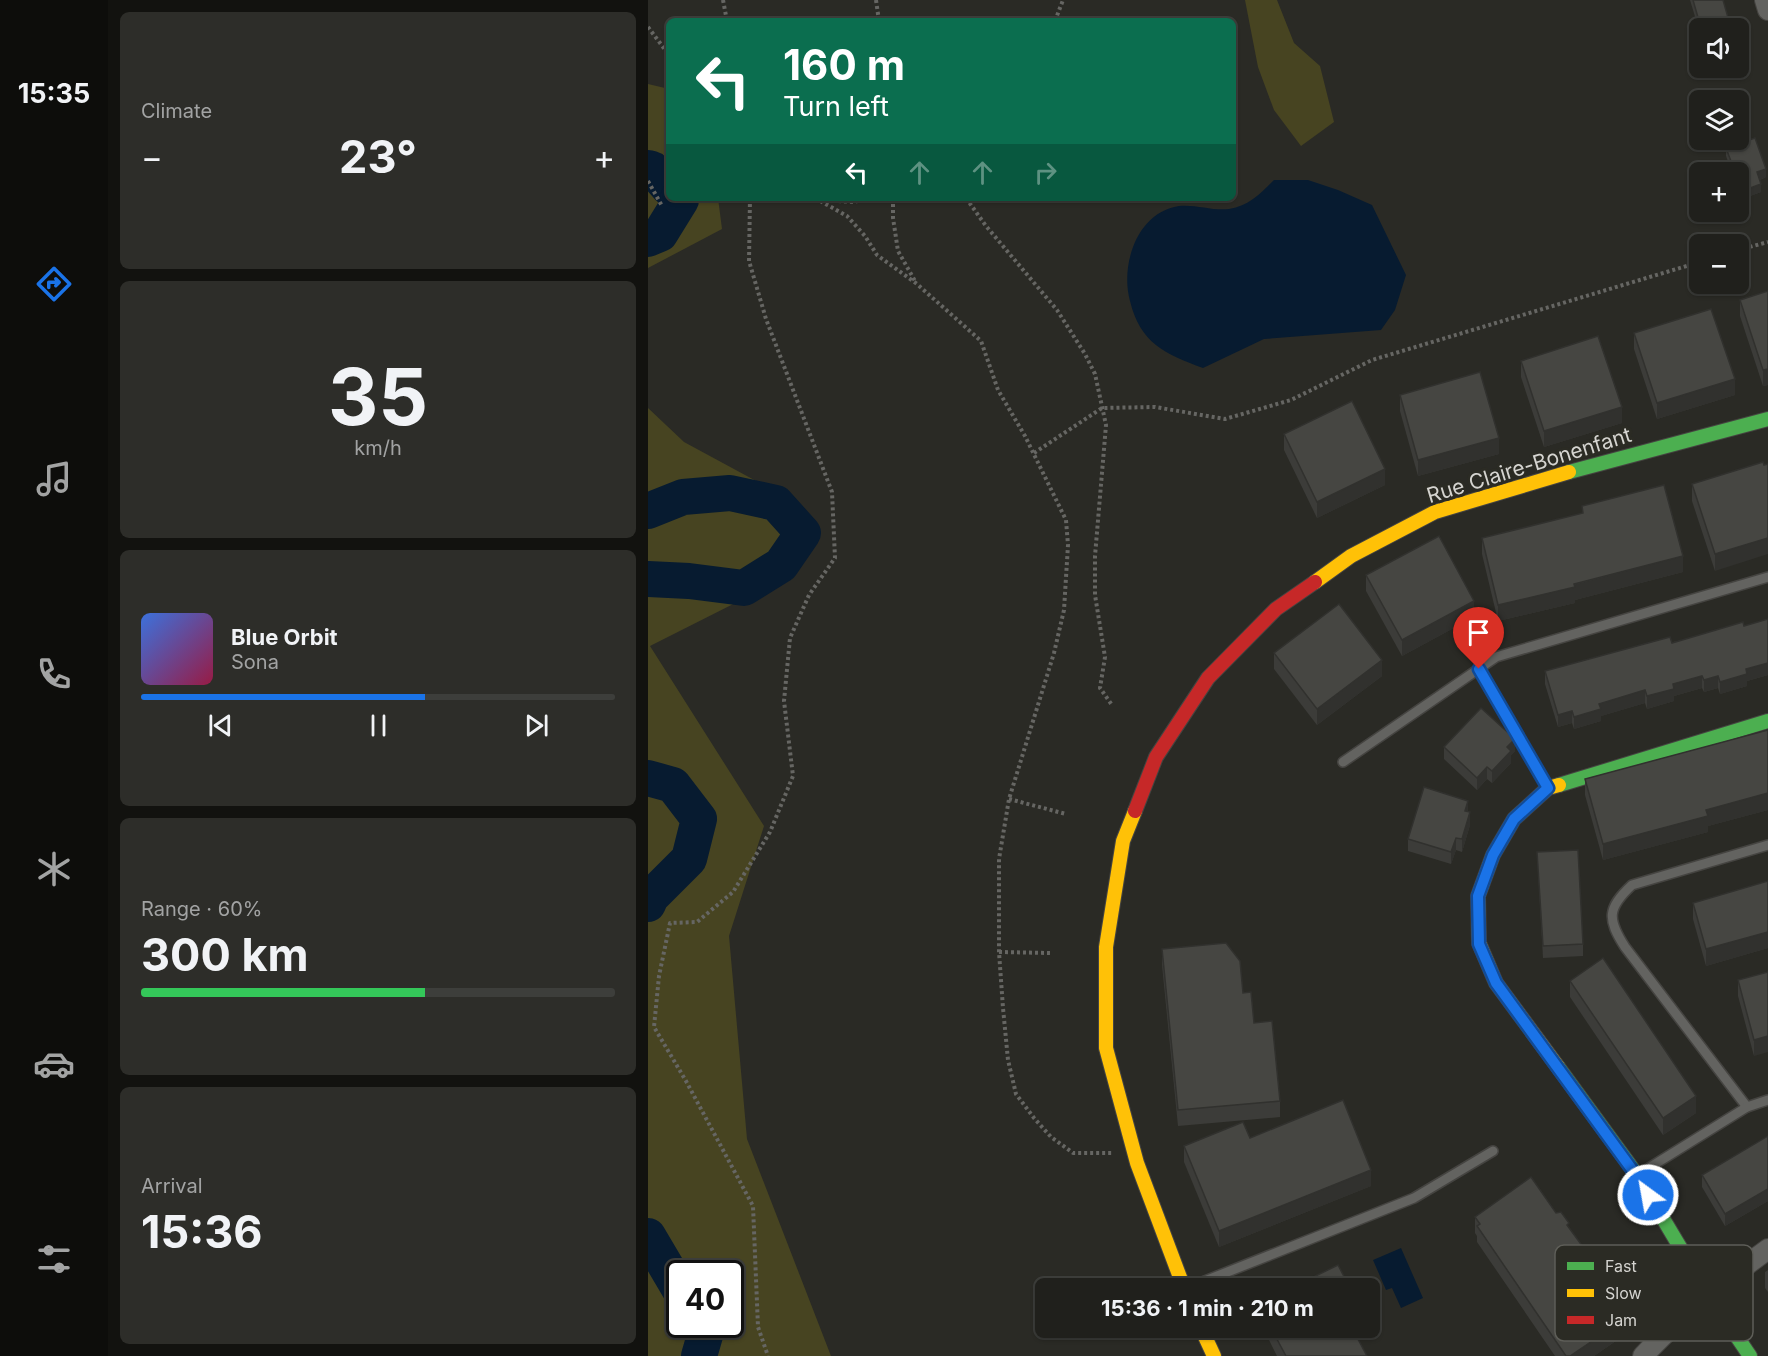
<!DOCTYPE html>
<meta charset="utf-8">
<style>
:root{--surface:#20201c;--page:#2d2d29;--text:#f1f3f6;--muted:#a2a3a3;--line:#3d3e3b;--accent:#1a73e8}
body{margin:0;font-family:Inter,sans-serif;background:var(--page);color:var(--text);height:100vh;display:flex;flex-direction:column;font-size:22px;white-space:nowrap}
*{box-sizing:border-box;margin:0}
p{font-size:20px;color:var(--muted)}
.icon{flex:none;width:33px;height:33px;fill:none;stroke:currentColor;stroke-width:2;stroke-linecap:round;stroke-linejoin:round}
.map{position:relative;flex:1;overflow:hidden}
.details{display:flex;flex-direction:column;gap:12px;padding:12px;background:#12120f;width:540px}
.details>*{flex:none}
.top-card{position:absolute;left:18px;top:18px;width:570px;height:183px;border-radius:9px;box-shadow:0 2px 4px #0004,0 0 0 2px var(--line);background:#0b6e4f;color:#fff;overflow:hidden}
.fabs{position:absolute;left:1041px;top:18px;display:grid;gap:12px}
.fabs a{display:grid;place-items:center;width:60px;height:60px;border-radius:9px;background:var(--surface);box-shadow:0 2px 4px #0004,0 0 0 2px var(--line);font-size:30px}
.speed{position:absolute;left:18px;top:1260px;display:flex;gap:12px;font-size:30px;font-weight:700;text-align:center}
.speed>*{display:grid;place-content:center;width:78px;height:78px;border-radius:50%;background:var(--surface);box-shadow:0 2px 4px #0004,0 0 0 2px var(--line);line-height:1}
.speed .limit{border:3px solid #111;border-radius:9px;background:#fff;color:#111}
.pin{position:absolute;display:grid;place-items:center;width:51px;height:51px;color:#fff;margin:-62px -26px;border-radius:50% 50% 50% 0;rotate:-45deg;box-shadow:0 0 6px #0007}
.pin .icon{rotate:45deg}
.me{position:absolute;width:66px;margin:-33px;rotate:328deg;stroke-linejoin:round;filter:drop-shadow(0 0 4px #0008)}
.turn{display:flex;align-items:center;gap:21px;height:126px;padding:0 18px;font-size:27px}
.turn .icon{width:78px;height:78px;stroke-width:2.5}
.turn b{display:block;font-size:42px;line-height:51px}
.lanes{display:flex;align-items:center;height:57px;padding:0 18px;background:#0003;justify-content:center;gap:30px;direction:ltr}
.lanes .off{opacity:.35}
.big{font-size:45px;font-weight:700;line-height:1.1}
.details .tile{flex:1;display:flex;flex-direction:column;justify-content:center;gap:9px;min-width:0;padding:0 21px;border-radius:9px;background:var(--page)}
.details .dial{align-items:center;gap:0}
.dial b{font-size:78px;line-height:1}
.song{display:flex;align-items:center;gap:18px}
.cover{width:72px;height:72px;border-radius:9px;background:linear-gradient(135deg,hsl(220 70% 55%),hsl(340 70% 35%))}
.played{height:6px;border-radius:3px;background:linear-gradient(90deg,var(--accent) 60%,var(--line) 60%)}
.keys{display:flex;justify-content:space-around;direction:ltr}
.heat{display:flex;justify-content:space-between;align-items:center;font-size:33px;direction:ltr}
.charge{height:9px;border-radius:4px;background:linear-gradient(90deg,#34c759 60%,var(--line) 0)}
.trip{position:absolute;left:387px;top:1278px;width:345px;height:60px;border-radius:9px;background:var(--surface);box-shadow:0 2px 4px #0004,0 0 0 2px var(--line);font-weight:700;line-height:60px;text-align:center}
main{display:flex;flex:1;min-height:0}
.tabs{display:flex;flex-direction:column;width:108px;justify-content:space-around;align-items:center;background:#0d0d0b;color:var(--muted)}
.tabs .icon{width:42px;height:42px}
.tabs .on{color:var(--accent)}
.tabs b{font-size:27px;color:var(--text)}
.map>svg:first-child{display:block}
.green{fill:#474421;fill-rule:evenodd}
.water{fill:#071b30}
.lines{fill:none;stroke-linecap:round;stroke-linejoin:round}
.river{stroke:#071b30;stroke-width:36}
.lane-casing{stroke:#454441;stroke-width:12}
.street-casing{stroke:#454441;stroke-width:22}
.fast-casing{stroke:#454441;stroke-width:16}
.slow-casing{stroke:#454441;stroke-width:16}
.jam-casing{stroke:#454441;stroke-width:16}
.path{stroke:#666663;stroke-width:4;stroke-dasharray:3 3;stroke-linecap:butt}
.lane{stroke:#636360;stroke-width:9}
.street{stroke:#636360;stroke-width:20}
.fast{stroke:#4caf50;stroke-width:14}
.slow{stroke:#ffc107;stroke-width:14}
.jam{stroke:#c62828;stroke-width:14}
.wall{fill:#3c3c39}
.shaded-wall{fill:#31312e}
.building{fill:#464642;stroke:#31312e;stroke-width:1.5}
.route-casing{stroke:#114b97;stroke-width:15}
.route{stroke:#1a73e8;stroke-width:10}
.labels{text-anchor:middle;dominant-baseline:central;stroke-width:6;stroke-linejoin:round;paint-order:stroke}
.street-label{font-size:21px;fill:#d5d4d0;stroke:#2b2b24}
.key{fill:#2b2b24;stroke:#5e5e58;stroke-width:1.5}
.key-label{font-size:16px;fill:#d5d4d0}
</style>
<main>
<nav class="tabs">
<b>15:35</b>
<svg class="icon on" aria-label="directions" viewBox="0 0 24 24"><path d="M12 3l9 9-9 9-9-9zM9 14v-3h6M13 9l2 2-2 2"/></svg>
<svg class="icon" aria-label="music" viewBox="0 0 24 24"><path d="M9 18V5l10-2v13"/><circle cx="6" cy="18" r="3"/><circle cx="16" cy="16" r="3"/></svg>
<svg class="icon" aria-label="phone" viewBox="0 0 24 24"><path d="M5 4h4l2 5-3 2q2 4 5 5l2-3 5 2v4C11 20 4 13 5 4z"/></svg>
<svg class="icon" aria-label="climate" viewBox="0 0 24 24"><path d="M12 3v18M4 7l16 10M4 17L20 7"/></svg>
<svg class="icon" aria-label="car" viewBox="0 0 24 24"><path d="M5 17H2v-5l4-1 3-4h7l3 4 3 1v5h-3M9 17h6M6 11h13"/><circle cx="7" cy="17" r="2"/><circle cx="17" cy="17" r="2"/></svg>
<svg class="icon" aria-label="filters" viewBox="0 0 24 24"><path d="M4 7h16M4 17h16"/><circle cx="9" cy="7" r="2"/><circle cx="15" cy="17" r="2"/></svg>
</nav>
<section class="details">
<div class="tile"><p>Climate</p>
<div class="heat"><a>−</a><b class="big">23°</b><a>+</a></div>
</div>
<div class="tile dial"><b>35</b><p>km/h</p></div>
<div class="tile">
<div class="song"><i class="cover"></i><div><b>Blue Orbit</b><p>Sona</p></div></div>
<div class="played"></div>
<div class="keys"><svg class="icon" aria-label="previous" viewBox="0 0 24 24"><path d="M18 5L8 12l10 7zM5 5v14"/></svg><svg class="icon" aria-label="pause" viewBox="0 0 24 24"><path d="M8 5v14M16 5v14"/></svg><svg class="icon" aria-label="next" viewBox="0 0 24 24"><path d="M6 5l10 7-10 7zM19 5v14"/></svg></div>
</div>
<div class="tile"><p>Range · 60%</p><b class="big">300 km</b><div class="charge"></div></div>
<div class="tile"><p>Arrival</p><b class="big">15:36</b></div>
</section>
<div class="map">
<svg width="1120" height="1356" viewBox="0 0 1120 1356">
<rect width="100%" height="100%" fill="#2a2a25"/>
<!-- green -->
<g class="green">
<polygon points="597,0 629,0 646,43 672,66 686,122 653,146 626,110 610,67"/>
<polygon points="0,84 21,89 21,198 70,198 74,229 0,268"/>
<path d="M0,408L36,442L143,500V575L2,646L116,826L81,936L99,1139L183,1356H0ZM32,1274H82V1324H32Z"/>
</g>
<!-- water -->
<g class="water">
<path d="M626,180H660L690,190L724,205L758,275L747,310L733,330L616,339L555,368C517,354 492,343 482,301C472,265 489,212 531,206C547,204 565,211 581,209C601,206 613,193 626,180Z"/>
<polygon points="753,1248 775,1298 753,1308 744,1288 738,1290 725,1260"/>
</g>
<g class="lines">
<!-- river -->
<g class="river">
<polyline points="0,168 4,169 21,188"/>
<polyline points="0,239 12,234 33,200 30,198"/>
<polyline points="0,511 35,497 82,493 128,503 155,533 133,565 96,588 41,581 0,579"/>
<polyline points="0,778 25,785 51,819 41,859 3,897 0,904"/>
<polyline points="0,1236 32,1290"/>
<polyline points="51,1356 58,1332 53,1324"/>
</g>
<!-- lane casing -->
<g class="lane-casing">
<g id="lane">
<polyline points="831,669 899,786"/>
<polyline points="695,762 848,657 1120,577"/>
<path d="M1099,1107L977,947C959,919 959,908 984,885L1120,845"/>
<polyline points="991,1174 1099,1107 1120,1100"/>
<polyline points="539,1288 766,1198 845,1151"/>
</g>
</g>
<!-- street casing -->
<g class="street-casing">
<g id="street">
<polyline points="1117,0 1120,10"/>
<path d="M995,1356C1033,1315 1075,1282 1120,1249"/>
</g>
</g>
<!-- fast casing -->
<g class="fast-casing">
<g id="fast">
<polyline points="921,472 1120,419"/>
<polyline points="911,785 1120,721"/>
<polyline points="910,1067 989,1175 1060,1294 1102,1356"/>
</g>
</g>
<!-- slow casing -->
<g class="slow-casing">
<g id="slow">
<polyline points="667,582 703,556 787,512 921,472"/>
<polyline points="487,811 475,841 458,947 458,1048 489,1163 536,1288"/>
<polyline points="910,1067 848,983 831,943 830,896 845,855 866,819 900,788 911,785"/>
<polyline points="553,1328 566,1356"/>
</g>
</g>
<!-- jam casing -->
<g class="jam-casing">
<polyline id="jam" points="487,811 508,757 560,678 628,609 667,582"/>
</g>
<!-- path -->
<g class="path">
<polyline points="75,0 79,21"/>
<polyline points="228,0 231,21"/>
<polyline points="407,21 415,0"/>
<polyline points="0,27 21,55"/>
<polyline points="0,181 14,206"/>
<polyline points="102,198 101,261 118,319 184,492 187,558 161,595 142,638 136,701 145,776 122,832 85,892 49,922 22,923 11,976 6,1027 38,1081 105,1206 110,1327 120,1356"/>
<polyline points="167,198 199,216 217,236 229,255 269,284 333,341 350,390 377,436 418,520 420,545 416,610 406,653 361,799 351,859 351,952 355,1008 360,1060 368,1094 386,1118 403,1137 425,1153 464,1153"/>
<polyline points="245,198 245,218 250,251 267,281"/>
<polyline points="318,198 338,226 409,310 437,354 447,374 458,425 447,556 447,595 457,657 452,688 464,705"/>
<polyline points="172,200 206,202 220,198"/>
<polyline points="1090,250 1120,242"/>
<polyline points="386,453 454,408 507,407 577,419 643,400 724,360 1052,262"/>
<polyline points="361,799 418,814"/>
<polyline points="351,952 402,953"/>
</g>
<!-- lane -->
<use href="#lane" class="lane"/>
<!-- street -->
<use href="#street" class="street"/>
<!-- fast -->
<use href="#fast" class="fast"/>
<!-- slow -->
<use href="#slow" class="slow"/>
<!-- jam -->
<use href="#jam" class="jam"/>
</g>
<!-- wall -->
<g class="wall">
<polygon points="1042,0 1075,0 1083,28 1052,28 1052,33"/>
<polygon points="1061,68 1090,68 1093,71 1064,79"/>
<polygon points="1078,148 1118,177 1112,180 1113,192 1094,199 1090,189 1090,172 1084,172 1078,156"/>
<polygon points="1120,291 1120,385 1115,386 1092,316 1092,300"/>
<polygon points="986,333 1087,395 1009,419 986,349"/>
<polygon points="873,361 974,423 896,447 873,377"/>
<polygon points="752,395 851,454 770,476 752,411"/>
<polygon points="636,434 737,485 669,518 636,450"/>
<polygon points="1115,462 1067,571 1044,501 1044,484"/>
<polygon points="934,506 1035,572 927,600 927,603 850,621 834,554 834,538 934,514"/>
<polygon points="718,575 826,617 754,656 718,591"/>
<polygon points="1120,619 1120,675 1099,681 1099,686 1072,694 1070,688 1056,692 1054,688 1026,696 1026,701 999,709 997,703 953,716 953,721 926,729 924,723 910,727 897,684 897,671 1096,626"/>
<polygon points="626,653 734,676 669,725 626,669"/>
<polygon points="1120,730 1120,810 1060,826 1060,832 955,860 937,795 937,779"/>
<polygon points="796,747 867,751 863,755 863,763 844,783 839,779 829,790 796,759"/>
<polygon points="820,812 822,825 814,852 808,850 803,864 760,851 760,839"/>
<polygon points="889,852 935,944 935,956 895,958"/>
<polygon points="1120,881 1120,948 1058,966 1045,919 1045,903"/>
<polygon points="514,949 595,993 632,1101 632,1117 530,1126 514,965"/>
<polygon points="1120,972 1106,1056 1090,996 1090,980"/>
<polygon points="922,981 1048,1113 1015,1135 922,997"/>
<polygon points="1120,1136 1120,1201 1077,1226 1054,1187 1054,1175"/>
<polygon points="602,1138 723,1186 571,1247 536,1162 536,1146"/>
<polygon points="908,1213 921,1228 938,1255 975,1336 946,1356 907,1356 829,1242 829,1236 827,1233 827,1217"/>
<polygon points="1120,1270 1120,1292 1117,1288 1117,1272"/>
<polygon points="615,1328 716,1328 716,1332 708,1336 719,1356 629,1356"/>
</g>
<!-- shaded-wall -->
<g class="shaded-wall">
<polygon points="1093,61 1093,71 1064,79 1064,69 1071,68 1090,68 1090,62"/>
<polygon points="1118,169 1118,177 1109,181 1109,172"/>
<polygon points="1113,184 1113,192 1094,199 1094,191"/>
<polygon points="1120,369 1120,385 1115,386 1115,370"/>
<polygon points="1087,379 1087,395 1009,419 1009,403"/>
<polygon points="974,407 974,423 896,447 896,431"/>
<polygon points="851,438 851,454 770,476 770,460"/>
<polygon points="737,469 737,485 669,518 669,502"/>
<polygon points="1120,538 1120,554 1067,571 1067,554"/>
<polygon points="1035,556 1035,572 927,600 927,603 850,621 850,605"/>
<polygon points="826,601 826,617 754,656 754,640"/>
<polygon points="734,660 734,676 669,725 669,709"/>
<polygon points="1120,663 1120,675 1099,681 1099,686 1072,694 1072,682 1098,669"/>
<polygon points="1054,676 1054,688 1026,696 1026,701 999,709 999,696 1025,684"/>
<polygon points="1070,676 1070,688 1056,692 1056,680"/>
<polygon points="997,690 997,703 953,716 953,721 926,729 926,717 951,704"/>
<polygon points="924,711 924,723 910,727 910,715"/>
<polygon points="867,739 867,751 863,755 863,763 844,783 844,771 859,747"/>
<polygon points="839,767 839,779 829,790 829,778"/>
<polygon points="1120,793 1120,810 1060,826 1060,832 955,860 955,844 1058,810"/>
<polygon points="820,801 820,813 817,811"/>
<polygon points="822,812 822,825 814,852 814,839"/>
<polygon points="808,838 808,850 803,864 803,852"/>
<polygon points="1120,932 1120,948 1058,966 1058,949"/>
<polygon points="1120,1036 1120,1052 1106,1056 1106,1040"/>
<polygon points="1048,1096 1048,1113 1015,1135 1015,1118"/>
<polygon points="723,1170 723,1186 571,1247 571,1231"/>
<polygon points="1120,1189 1120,1201 1077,1226 1077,1214"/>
<polygon points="953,1276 953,1293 947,1280"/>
<polygon points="975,1320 975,1336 946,1356 922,1356"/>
<polygon points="702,1328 716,1328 716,1332 702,1339"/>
</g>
<!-- building -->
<g class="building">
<polygon points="1045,0 1075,0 1083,28 1053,28"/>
<polygon points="1090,52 1093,61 1090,62"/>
<polygon points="1107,138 1118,169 1109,172 1113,184 1094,191 1090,181 1090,172 1087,172 1078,148"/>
<polygon points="1120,291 1120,369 1115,370 1092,300"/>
<polygon points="1063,309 1087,379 1009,403 986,333"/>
<polygon points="950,336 974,407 896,431 873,361"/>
<polygon points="832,372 851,438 770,460 752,395"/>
<polygon points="704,401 737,469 669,502 636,434"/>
<polygon points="1115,462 1116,465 1120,464 1120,538 1067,554 1044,484"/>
<polygon points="1016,485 1035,556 926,584 927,587 850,605 834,538 935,513 934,506"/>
<polygon points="791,536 826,601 754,640 718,575"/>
<polygon points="691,604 734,660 669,709 626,653"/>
<polygon points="1120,619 1120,663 1098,669 1099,674 1072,682 1070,676 1056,680 1054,676 1025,684 1026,689 999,696 997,690 951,704 953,709 926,717 924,711 910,715 897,671 1022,637 1024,643 1095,622 1096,626"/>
<polygon points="833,708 867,739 859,747 863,751 844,771 839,767 829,778 796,747"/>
<polygon points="1120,730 1120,793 1058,810 1060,816 955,844 937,779"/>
<polygon points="776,787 820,801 817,811 822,812 814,839 808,838 803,852 760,839"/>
<polygon points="930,850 935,944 895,946 889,852"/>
<polygon points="1120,881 1120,932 1058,949 1045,903"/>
<polygon points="578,943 592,961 595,993 603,992 606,1023 624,1021 632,1101 530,1110 514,949"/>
<polygon points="955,958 1048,1096 1015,1118 922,981"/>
<polygon points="1120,972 1120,1036 1106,1040 1090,980"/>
<polygon points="695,1100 723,1170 571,1231 536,1146 595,1122 602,1138"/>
<polygon points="1120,1136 1120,1189 1077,1214 1054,1175"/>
<polygon points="883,1177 908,1213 913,1212 921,1223 919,1225 938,1251 936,1252 953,1276 947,1280 975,1320 922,1356 918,1356 829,1226 832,1224 827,1217"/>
<polygon points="690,1265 702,1288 643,1288"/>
<polygon points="623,1328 704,1328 719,1356 638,1356"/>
</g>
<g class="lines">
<!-- route casing -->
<g class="route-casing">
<polyline id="route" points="831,669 900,788 866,819 845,855 830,896 831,944 848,983 988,1175 1000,1195"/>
</g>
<!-- route -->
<use href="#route" class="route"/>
</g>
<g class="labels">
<!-- street labels -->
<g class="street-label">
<text transform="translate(881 465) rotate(-17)">Rue Claire-Bonenfant</text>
</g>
</g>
<!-- legend -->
<rect x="907" y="1245" width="198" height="96" rx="9" class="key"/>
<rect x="919" y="1262" width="27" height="8" fill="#4caf50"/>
<rect x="919" y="1289" width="27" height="8" fill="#ffc107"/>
<rect x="919" y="1316" width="27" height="8" fill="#c62828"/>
<g class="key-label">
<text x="957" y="1272">Fast</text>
<text x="957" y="1299">Slow</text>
<text x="957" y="1326">Jam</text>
</g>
</svg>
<div class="fabs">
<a><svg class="icon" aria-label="sound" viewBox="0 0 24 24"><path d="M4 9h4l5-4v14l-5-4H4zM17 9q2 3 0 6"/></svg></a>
<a><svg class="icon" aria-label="layers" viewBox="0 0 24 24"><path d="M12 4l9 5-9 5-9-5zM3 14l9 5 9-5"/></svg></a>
<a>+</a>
<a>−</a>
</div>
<div class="speed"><div class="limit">40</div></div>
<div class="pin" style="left:831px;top:669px;background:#d93025"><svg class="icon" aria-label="arrive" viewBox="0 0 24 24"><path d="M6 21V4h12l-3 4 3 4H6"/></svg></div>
<svg class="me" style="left:1000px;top:1195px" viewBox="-20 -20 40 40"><circle r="17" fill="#1a73e8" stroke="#fff" stroke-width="3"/><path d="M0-11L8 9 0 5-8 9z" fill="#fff"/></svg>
<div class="trip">15:36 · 1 min · 210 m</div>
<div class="top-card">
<div class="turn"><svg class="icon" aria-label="left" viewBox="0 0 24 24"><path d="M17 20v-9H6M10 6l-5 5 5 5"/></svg><div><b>160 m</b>Turn left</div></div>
<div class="lanes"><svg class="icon" aria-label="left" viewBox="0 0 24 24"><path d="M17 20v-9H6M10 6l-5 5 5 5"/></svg><svg class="icon off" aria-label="ahead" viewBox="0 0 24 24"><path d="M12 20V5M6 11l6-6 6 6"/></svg><svg class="icon off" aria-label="ahead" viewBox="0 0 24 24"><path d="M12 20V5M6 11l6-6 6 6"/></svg><svg class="icon off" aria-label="right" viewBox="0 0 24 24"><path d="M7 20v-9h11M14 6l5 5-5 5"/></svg></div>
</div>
</div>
</main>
